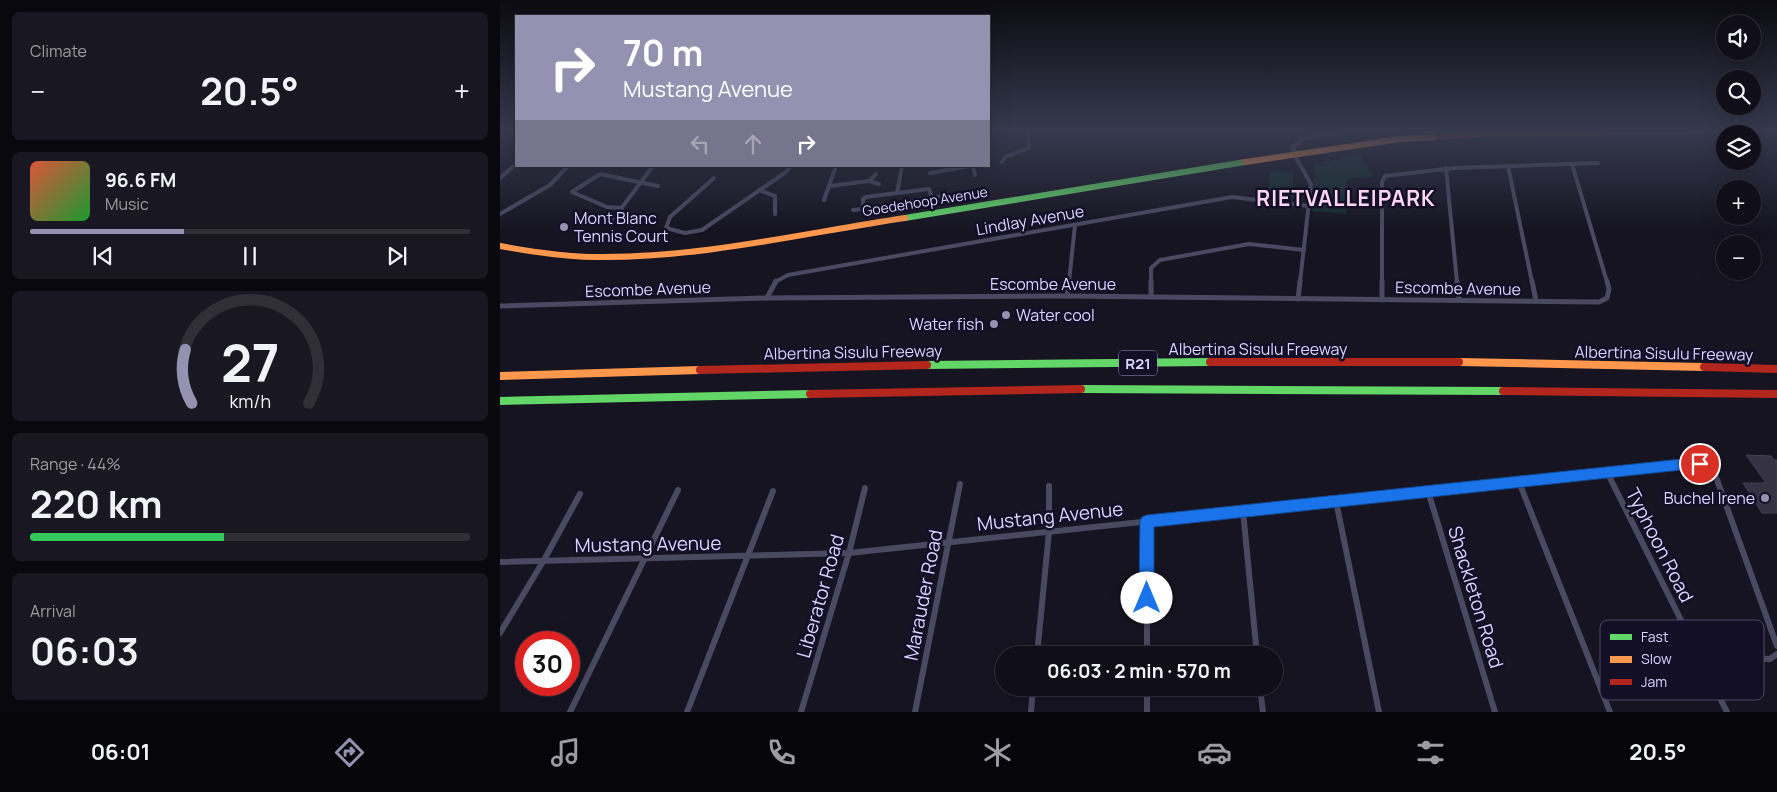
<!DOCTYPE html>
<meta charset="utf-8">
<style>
:root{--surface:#100f19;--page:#191822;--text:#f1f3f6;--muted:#9c9ca2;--line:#302f38;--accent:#9591b1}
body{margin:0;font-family:Manrope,sans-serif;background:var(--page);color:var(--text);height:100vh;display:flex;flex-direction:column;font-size:19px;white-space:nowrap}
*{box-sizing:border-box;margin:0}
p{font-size:16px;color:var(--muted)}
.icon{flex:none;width:28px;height:28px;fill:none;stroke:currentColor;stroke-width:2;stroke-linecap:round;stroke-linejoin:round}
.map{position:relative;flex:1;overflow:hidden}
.drawer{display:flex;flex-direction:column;gap:12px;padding:12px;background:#09080e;width:500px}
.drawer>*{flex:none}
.hud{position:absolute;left:15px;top:15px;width:475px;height:152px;border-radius:0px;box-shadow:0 5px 20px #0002,0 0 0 1px var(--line);background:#9591b1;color:#fff;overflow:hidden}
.fabs{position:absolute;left:1216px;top:15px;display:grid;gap:10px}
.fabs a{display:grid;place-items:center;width:45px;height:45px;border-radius:50%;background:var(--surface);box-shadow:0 5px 20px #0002,0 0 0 1px var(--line);font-size:25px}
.speed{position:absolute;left:15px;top:631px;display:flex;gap:10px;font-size:25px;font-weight:700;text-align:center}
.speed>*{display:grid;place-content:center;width:65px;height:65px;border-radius:50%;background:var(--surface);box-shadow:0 5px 20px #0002,0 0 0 1px var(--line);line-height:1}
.speed .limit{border:8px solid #d22;background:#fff;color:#111}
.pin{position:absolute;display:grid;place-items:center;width:42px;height:42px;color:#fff;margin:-21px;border:2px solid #fff;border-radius:50%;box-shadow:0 1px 5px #0007}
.me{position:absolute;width:55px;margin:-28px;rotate:0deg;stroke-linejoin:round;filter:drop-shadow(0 0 4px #0008)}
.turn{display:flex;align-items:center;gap:18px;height:105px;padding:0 25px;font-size:22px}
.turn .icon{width:65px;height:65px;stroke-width:2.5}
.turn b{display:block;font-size:35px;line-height:42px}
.lanes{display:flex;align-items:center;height:48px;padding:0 25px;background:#0003;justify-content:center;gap:25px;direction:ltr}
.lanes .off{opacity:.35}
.big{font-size:38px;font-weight:700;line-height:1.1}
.drawer .widget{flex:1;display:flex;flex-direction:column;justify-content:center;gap:8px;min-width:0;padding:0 18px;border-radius:8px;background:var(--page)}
.drawer .dial{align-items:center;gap:0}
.dial svg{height:130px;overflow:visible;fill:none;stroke:var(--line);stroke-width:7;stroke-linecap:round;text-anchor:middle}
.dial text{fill:var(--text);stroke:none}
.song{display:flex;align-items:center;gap:15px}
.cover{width:60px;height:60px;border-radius:8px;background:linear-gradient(135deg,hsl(10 70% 55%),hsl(130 70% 35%))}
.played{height:5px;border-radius:2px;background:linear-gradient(90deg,var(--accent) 35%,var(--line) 35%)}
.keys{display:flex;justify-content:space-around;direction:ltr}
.heat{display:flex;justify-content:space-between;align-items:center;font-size:28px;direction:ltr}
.charge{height:8px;border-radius:4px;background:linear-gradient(90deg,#34c759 44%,var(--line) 0)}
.trip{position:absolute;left:495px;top:646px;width:288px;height:50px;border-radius:25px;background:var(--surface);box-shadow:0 5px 20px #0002,0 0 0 1px var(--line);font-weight:700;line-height:50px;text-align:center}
.menu{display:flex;height:80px;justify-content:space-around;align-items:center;background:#06060a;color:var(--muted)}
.menu .icon{width:35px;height:35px}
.menu .on{color:var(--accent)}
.menu b{font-size:22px;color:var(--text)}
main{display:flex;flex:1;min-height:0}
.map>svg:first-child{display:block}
.green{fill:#132c2d}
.building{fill:#343243;stroke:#433f54}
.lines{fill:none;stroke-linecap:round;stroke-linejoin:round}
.street-far2{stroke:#4a4962;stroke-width:4}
.street-far1{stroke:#4a4962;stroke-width:5}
.street{stroke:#4a4962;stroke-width:6}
.fast-far1{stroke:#63d668;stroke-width:6}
.fast{stroke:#63d668;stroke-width:8}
.slow-far1{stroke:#ff974d;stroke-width:6}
.slow{stroke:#ff974d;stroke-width:8}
.jam-far1{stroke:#b3261e;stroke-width:6}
.jam{stroke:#b3261e;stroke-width:8}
.route{fill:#1a73e8;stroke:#114b97}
.poi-dot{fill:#9591b1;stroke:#130f26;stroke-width:2}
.labels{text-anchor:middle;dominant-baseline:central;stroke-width:5;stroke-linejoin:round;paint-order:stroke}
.far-street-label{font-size:14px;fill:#d9d4ff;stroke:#130f26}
.shield{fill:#130f26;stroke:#9e99be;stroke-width:1}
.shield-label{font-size:15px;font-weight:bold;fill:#d9d4ff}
.poi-label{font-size:16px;fill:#d9d4ff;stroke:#130f26;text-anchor:start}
.street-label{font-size:16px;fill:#d9d4ff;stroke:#130f26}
.near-street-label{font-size:19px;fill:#d9d4ff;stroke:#130f26}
.district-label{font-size:21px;font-weight:bold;letter-spacing:1px;fill:#ffd6f0;stroke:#130f26}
.key{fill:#130f26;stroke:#4e4a67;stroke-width:1}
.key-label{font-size:14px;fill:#d9d4ff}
</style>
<main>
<section class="drawer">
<div class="widget"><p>Climate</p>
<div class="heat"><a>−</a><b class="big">20.5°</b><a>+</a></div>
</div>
<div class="widget">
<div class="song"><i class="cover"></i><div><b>96.6 FM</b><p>Music</p></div></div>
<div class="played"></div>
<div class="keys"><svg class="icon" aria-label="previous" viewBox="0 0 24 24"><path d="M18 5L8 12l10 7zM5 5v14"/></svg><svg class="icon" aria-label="pause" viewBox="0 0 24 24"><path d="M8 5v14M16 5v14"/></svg><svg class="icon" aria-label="next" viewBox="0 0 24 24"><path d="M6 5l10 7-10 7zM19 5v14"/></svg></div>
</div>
<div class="widget dial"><svg viewBox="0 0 100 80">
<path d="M14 69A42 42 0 1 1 86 69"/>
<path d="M14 69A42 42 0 0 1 10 36" stroke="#9591b1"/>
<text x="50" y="56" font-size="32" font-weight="700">27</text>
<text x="50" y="72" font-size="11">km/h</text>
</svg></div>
<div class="widget"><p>Range · 44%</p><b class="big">220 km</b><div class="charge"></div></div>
<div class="widget"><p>Arrival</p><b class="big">06:03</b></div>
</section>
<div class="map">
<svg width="1277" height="712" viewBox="0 0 1277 712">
<rect width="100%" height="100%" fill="#161421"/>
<!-- green -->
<g class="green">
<polygon points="860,154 874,177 847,178 846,214 812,211 815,164"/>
<polygon points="770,171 793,172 794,198 769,196"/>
</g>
<!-- building -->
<polygon class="building" points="1246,455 1271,456 1274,460 1277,460 1277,513 1262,513 1243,483 1266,483"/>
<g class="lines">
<!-- street-far2 -->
<g class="street-far2">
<polyline points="502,162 505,157 529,148 528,130"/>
<polyline points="1072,164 1107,282"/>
<polyline points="473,166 475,175"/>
<polyline points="1008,166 1032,282"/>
<polyline points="946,168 957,282"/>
<polyline points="430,173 470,166"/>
<polyline points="0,178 16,164"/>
<polyline points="214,178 170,217 166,228 185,233 202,230 286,172 291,166"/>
<polyline points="369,181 379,184"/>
<polyline points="330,186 369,181 376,174"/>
<polyline points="259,190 275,196 275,214"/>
<polyline points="397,193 429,189 432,198"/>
<polyline points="324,200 336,166"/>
<polyline points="412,201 451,195"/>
<polyline points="122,208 107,207 72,192 100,174 158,186"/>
<polyline points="363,209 378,206"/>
<polyline points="353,210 363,209 363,199 366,197 397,193 402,166"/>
<polyline points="0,214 50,185 68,166"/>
<polyline points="114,218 153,166"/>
<polyline points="275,282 288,275 732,197 809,206"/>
<polyline points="569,282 575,225"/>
<polyline points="651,282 651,268 660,260 749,244 804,250"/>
<polyline points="800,282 811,184 795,156 793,146 804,138 854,130"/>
<polyline points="882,282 882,182 885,176 954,168 1098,163"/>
</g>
<!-- street-far1 -->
<g class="street-far1">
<polyline points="651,281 651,297"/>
<polyline points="882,281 882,300"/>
<polyline points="957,281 959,300"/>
<polyline points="1032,281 1036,301"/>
<polyline points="567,296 569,281"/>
<polyline points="267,298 276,281"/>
<polyline points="798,299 800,281"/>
<polyline points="0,306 267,298 567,296 1099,302 1107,298 1109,289 1107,281"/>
<polyline points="1102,473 1195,463 1208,468 1212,473"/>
</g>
<!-- street -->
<g class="street">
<polyline points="1107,472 1227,712"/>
<polyline points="1211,472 1216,477 1277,646"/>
<polyline points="1019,482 1110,712"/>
<polyline points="928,491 995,712"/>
<polyline points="836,501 879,712"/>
<polyline points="743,511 757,655"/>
<polyline points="647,521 647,655"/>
<polyline points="0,562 349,553 1114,472"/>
<polyline points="0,633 44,560 80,494"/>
<polyline points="537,655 549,532 549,486"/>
<polyline points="1199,657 1270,659 1277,654"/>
<polyline points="647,688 647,712"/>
<polyline points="760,688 763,712"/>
<polyline points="70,712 178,490"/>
<polyline points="187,712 273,491"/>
<polyline points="301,712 349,553 365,488"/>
<polyline points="415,712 460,484"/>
<polyline points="531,712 533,688"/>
</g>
<!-- fast-far1 -->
<polyline class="fast-far1" points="405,218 745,162"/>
<!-- fast -->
<g class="fast">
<polyline points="427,365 710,362"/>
<polyline points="581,389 1003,391"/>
<polyline points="0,401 310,394"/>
</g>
<!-- slow-far1 -->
<g class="slow-far1">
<polyline points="745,162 900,139 937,137"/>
<path d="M0,246C33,252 65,257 98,257C201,258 304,233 405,218"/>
</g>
<!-- slow -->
<g class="slow">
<polyline points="959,362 1204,367"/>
<polyline points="0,376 200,370"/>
</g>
<!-- jam-far1 -->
<polyline class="jam-far1" points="937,137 985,134 1248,130"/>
<!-- jam -->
<g class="jam">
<polyline points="710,362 959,362"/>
<polyline points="1204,367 1277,369"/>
<polyline points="200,370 427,365"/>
<polyline points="1003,391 1277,394"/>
<polyline points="310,394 581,389"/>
</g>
</g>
<!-- sky -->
<linearGradient id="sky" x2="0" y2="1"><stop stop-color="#0c0b12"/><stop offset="0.57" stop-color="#363a4e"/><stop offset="1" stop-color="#363a4e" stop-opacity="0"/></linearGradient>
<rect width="1277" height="230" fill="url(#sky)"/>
<!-- route -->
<polygon class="route" points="1200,458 1204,460 1206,464 1204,468 1172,471 654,527 654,598 652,603 647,605 642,603 639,598 640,521 642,517 647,515 1172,460"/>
<!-- markers -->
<g class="poi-dot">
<circle cx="64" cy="227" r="5"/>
<circle cx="506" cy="315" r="5"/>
<circle cx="494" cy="324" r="5"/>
<circle cx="1265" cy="498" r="5"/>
</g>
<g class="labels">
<!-- far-street labels -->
<g class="far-street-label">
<text transform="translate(425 201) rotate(-9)">Goedehoop Avenue</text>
</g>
<!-- shield labels -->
<rect class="shield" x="619" y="350.5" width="38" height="25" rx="4"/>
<g class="shield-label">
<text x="638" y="363">R21</text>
</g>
<!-- poi labels -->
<g class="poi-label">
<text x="74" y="218">Mont Blanc<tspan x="74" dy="18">Tennis Court</tspan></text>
<text x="516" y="315">Water cool</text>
<text x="484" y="324" text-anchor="end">Water fish</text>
<text x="1255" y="498" text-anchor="end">Buchel Irene</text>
</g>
<!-- street labels -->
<g class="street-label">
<text transform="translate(530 220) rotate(-10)">Lindlay Avenue</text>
<text x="553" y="284">Escombe Avenue</text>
<text transform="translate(958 288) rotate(1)">Escombe Avenue</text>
<text transform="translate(148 289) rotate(-2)">Escombe Avenue</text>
<text x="758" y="349">Albertina Sisulu Freeway</text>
<text transform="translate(353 352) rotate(-1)">Albertina Sisulu Freeway</text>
<text transform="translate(1164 353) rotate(1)">Albertina Sisulu Freeway</text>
</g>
<!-- near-street labels -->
<g class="near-street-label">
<text transform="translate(550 516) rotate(-6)">Mustang Avenue</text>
<text transform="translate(148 544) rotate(-1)">Mustang Avenue</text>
<text transform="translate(1160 545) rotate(63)">Typhoon Road</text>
<text transform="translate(423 595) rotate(-79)">Marauder Road</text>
<text transform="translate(320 596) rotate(-74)">Liberator Road</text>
<text transform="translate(976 597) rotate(73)">Shackleton Road</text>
</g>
<!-- district labels -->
<g class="district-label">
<text x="846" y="198">RIETVALLEIPARK</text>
</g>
</g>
<!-- legend -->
<rect x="1100" y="620" width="164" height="80" rx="8" class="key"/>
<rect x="1110" y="634" width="22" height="6" fill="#63d668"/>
<rect x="1110" y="656" width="22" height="7" fill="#ff974d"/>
<rect x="1110" y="679" width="22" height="6" fill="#b3261e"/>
<g class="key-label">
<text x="1141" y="642">Fast</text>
<text x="1141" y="664">Slow</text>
<text x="1141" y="687">Jam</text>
</g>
</svg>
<div class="fabs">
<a><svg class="icon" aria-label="sound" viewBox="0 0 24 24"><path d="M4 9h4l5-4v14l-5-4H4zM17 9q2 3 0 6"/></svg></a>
<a><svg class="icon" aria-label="search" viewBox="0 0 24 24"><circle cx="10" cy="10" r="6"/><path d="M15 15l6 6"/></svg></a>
<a><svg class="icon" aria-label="layers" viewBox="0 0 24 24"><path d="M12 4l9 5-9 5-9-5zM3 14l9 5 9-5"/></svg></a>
<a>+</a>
<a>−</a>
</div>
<div class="speed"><div class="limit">30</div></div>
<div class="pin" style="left:1200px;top:464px;background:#d93025"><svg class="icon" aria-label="arrive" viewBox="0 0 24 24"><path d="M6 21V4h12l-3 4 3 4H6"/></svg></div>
<svg class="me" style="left:647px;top:598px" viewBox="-20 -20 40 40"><circle r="19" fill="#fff"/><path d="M0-13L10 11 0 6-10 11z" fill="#1a73e8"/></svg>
<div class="trip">06:03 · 2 min · 570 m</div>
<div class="hud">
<div class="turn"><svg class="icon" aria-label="right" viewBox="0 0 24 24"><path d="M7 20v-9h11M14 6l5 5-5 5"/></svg><div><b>70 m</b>Mustang Avenue</div></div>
<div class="lanes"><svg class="icon off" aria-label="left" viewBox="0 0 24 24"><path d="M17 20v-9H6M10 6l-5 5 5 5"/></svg><svg class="icon off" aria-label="ahead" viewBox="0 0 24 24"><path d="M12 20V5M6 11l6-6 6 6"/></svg><svg class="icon" aria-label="right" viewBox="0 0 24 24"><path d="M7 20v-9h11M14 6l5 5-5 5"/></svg></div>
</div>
</div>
</main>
<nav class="menu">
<b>06:01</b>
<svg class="icon on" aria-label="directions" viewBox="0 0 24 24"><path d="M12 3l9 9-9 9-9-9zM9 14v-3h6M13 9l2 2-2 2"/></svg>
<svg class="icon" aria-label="music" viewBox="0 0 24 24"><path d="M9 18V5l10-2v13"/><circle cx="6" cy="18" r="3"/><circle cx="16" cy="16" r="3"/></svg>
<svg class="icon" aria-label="phone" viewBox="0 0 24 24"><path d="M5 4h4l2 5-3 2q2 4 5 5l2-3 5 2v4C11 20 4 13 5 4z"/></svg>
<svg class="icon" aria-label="climate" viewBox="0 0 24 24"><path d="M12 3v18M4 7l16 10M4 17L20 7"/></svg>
<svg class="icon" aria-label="car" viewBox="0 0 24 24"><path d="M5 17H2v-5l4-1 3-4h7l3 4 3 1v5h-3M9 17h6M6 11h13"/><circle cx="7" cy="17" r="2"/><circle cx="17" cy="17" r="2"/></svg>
<svg class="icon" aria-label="filters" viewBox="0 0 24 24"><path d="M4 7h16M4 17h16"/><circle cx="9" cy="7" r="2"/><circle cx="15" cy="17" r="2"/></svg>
<b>20.5°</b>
</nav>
